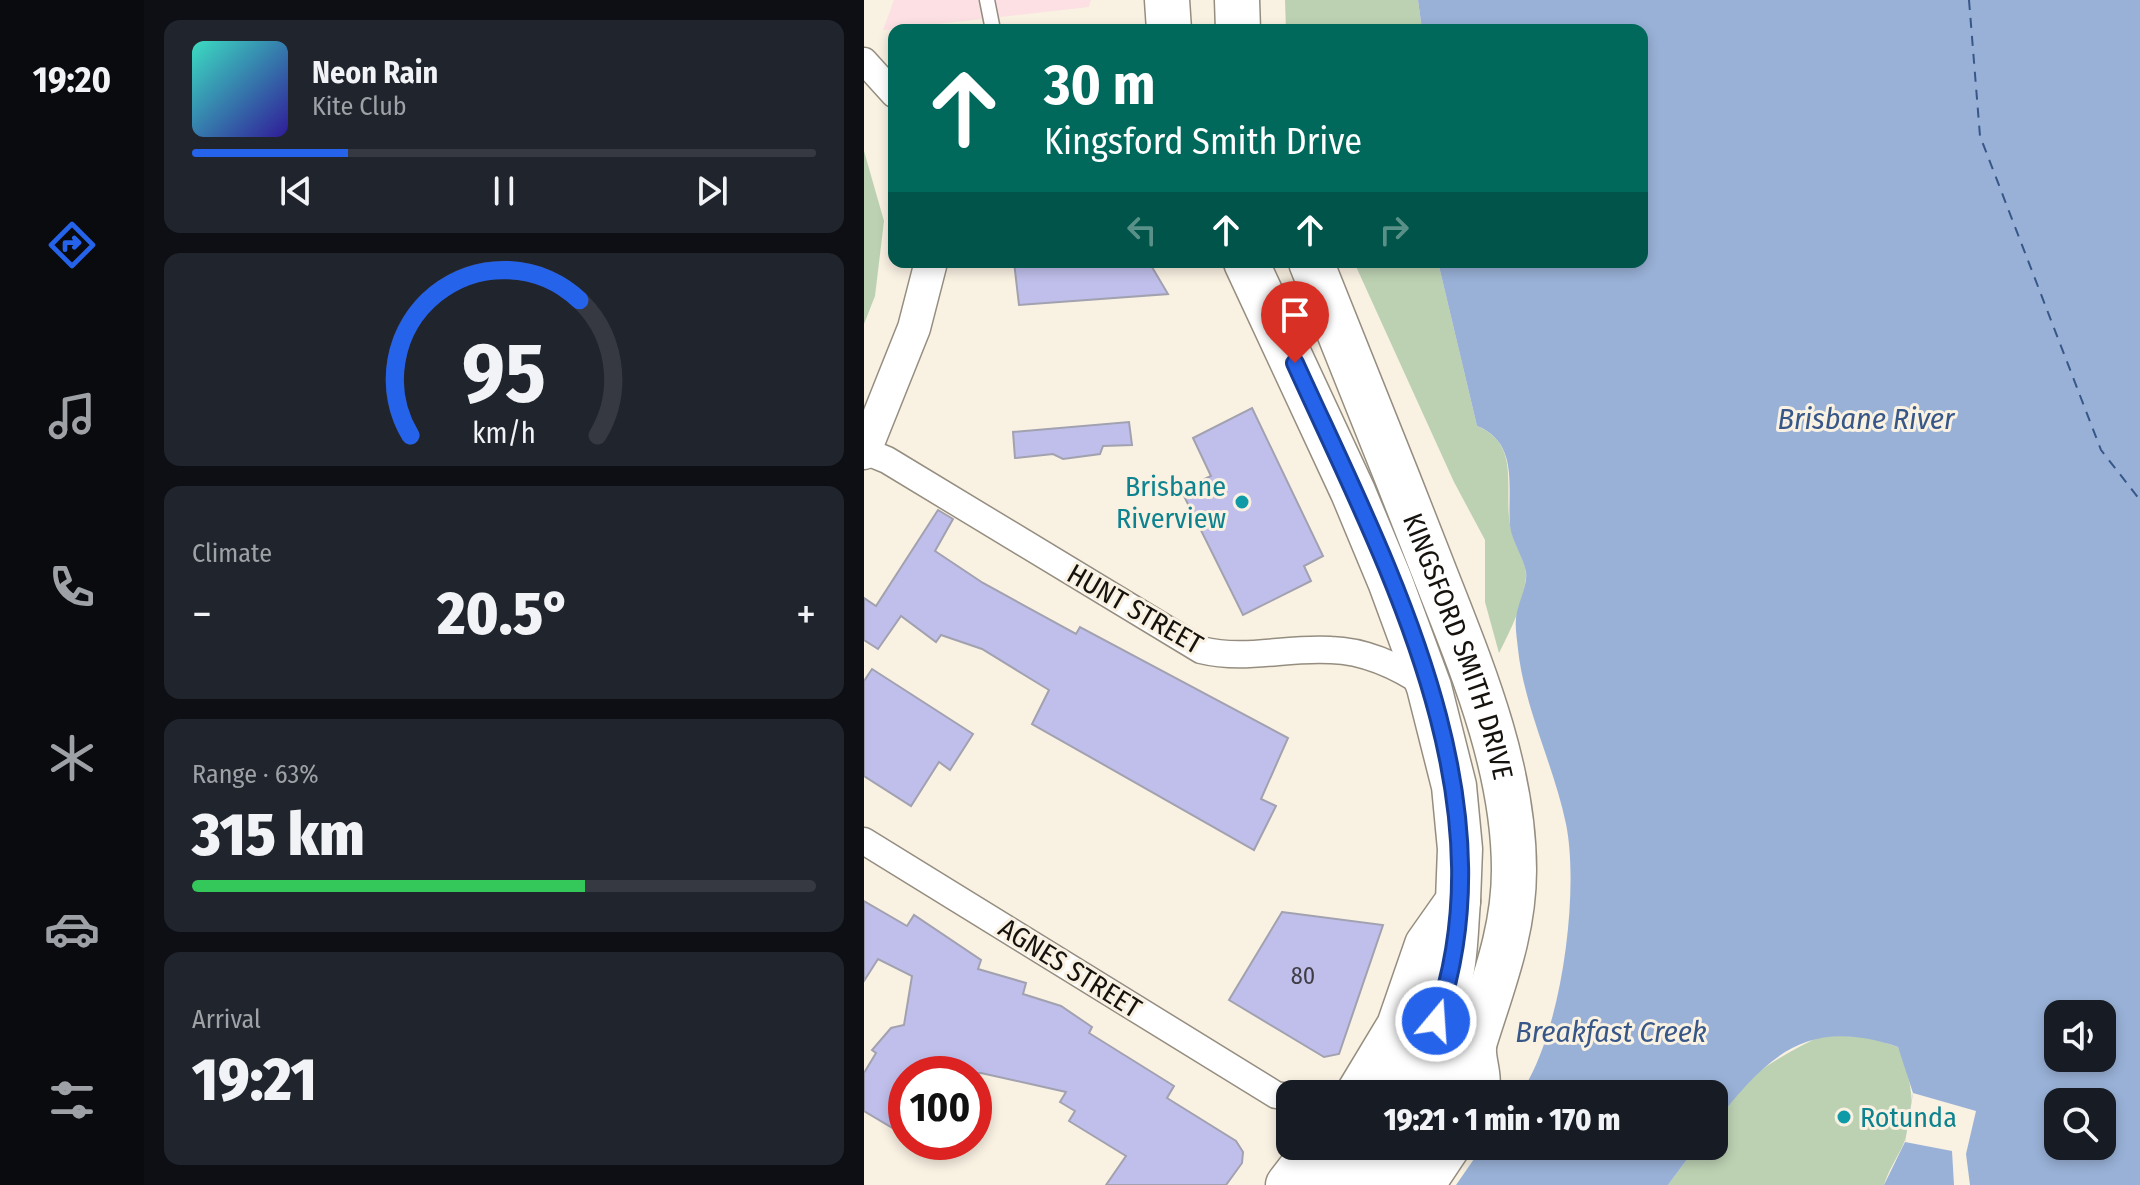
<!DOCTYPE html>
<meta charset="utf-8">
<style>
:root{--surface:#171b24;--page:#20242c;--text:#f1f3f6;--muted:#9ea1a6;--line:#363941;--accent:#2563eb}
body{margin:0;font-family:"Fira Sans Condensed",sans-serif;background:var(--page);color:var(--text);height:100vh;display:flex;flex-direction:column;font-size:30px;white-space:nowrap}
*{box-sizing:border-box;margin:0}
p{font-size:26px;color:var(--muted)}
.icon{flex:none;width:44px;height:44px;fill:none;stroke:currentColor;stroke-width:2;stroke-linecap:round;stroke-linejoin:round}
.map{position:relative;flex:1;overflow:hidden}
.side{display:flex;flex-direction:column;gap:20px;padding:20px;background:#0d0f14;width:720px}
.side>*{flex:none}
.guide{position:absolute;left:24px;top:24px;width:760px;height:244px;border-radius:16px;box-shadow:0 4px 12px #0003;background:#00695c;color:#fff;overflow:hidden}
.controls{position:absolute;left:1180px;top:1000px;display:grid;gap:16px}
.controls a{display:grid;place-items:center;width:72px;height:72px;border-radius:16px;background:var(--surface);box-shadow:0 4px 12px #0003;font-size:40px}
.speed{position:absolute;left:24px;top:1056px;display:flex;gap:16px;font-size:40px;font-weight:700;text-align:center}
.speed>*{display:grid;place-content:center;width:104px;height:104px;border-radius:50%;background:var(--surface);box-shadow:0 4px 12px #0003;line-height:1}
.speed .limit{border:12px solid #d22;background:#fff;color:#111}
.pin{position:absolute;display:grid;place-items:center;width:68px;height:68px;color:#fff;margin:-82px -34px;border-radius:50% 50% 50% 0;rotate:-45deg;box-shadow:0 0 8px #0007}
.pin .icon{rotate:45deg}
.me{position:absolute;width:88px;margin:-44px;rotate:18deg;stroke-linejoin:round;filter:drop-shadow(0 0 6px #0008)}
.turn{display:flex;align-items:center;gap:28px;height:168px;padding:0 24px;font-size:36px}
.turn .icon{width:104px;height:104px;stroke-width:2.5}
.turn b{display:block;font-size:56px;line-height:68px}
.lanes{display:flex;align-items:center;height:76px;padding:0 24px;background:#0003;justify-content:center;gap:40px;direction:ltr}
.lanes .off{opacity:.35}
.big{font-size:60px;font-weight:800;line-height:1.1}
.side .card{flex:1;display:flex;flex-direction:column;justify-content:center;gap:12px;min-width:0;padding:0 28px;border-radius:16px;background:var(--page)}
.side .dial{align-items:center;gap:0}
.dial svg{height:208px;overflow:visible;fill:none;stroke:var(--line);stroke-width:7;stroke-linecap:round;text-anchor:middle}
.dial text{fill:var(--text);stroke:none}
.song{display:flex;align-items:center;gap:24px}
.cover{width:96px;height:96px;border-radius:12px;background:linear-gradient(135deg,hsl(170 70% 55%),hsl(250 70% 35%))}
.played{height:8px;border-radius:4px;background:linear-gradient(90deg,var(--accent) 25%,var(--line) 25%)}
.keys{display:flex;justify-content:space-around;direction:ltr}
.heat{display:flex;justify-content:space-between;align-items:center;font-size:44px;direction:ltr}
.charge{height:12px;border-radius:6px;background:linear-gradient(90deg,#34c759 63%,var(--line) 0)}
.trip{position:absolute;left:412px;top:1080px;width:452px;height:80px;border-radius:16px;background:var(--surface);box-shadow:0 4px 12px #0003;font-weight:800;line-height:80px;text-align:center}
main{display:flex;flex:1;min-height:0}
.dock{display:flex;flex-direction:column;width:144px;justify-content:space-around;align-items:center;background:#090b0e;color:var(--muted)}
.dock .icon{width:56px;height:56px}
.dock .selected{color:var(--accent)}
.dock b{font-size:36px;color:var(--text)}
.map>svg:first-child{display:block}
.commercial{fill:#fce0e3}
.green{fill:#bcd1b2}
.water{fill:#99b1d7;fill-rule:evenodd}
.pier{fill:#f9f1e2}
.lines{fill:none;stroke-linecap:round;stroke-linejoin:round}
.ferry{stroke:#375789;stroke-width:2;stroke-dasharray:10 8;stroke-linecap:butt}
.building{fill:#c0bfeb;stroke:#a1a1b0;stroke-width:2}
.service-casing{stroke:#958e80;stroke-width:17}
.minor-casing{stroke:#958e80;stroke-width:29}
.tertiary-casing{stroke:#958e80;stroke-width:35}
.trunk-casing{stroke:#958e80;stroke-width:47}
.motorway-casing{stroke:#958e80;stroke-width:47}
.service{stroke:#fff;stroke-width:14}
.minor{stroke:#fff;stroke-width:26}
.tertiary{stroke:#fff;stroke-width:32}
.trunk{stroke:#fff;stroke-width:44}
.motorway{stroke:#fff;stroke-width:44}
.route-casing{stroke:#184099;stroke-width:20}
.route{stroke:#2563eb;stroke-width:14}
.culture-dot{fill:#0f9aa8;stroke:#f9f1e2;stroke-width:3}
.labels{text-anchor:middle;dominant-baseline:central;stroke-width:6;stroke-linejoin:round;paint-order:stroke}
.number-label{font-size:24px;fill:#403e45}
.culture-label{font-size:28px;fill:#0d838f;stroke:#f9f1e2;text-anchor:end}
.street-label{font-size:28px;fill:#16130e;stroke:#f9f1e2}
.water-label{font-size:30px;font-style:italic;fill:#375789;stroke:#f9f1e2}
</style>
<main>
<nav class="dock">
<b>19:20</b>
<svg class="icon selected" aria-label="directions" viewBox="0 0 24 24"><path d="M12 3l9 9-9 9-9-9zM9 14v-3h6M13 9l2 2-2 2"/></svg>
<svg class="icon" aria-label="music" viewBox="0 0 24 24"><path d="M9 18V5l10-2v13"/><circle cx="6" cy="18" r="3"/><circle cx="16" cy="16" r="3"/></svg>
<svg class="icon" aria-label="phone" viewBox="0 0 24 24"><path d="M5 4h4l2 5-3 2q2 4 5 5l2-3 5 2v4C11 20 4 13 5 4z"/></svg>
<svg class="icon" aria-label="climate" viewBox="0 0 24 24"><path d="M12 3v18M4 7l16 10M4 17L20 7"/></svg>
<svg class="icon" aria-label="car" viewBox="0 0 24 24"><path d="M5 17H2v-5l4-1 3-4h7l3 4 3 1v5h-3M9 17h6M6 11h13"/><circle cx="7" cy="17" r="2"/><circle cx="17" cy="17" r="2"/></svg>
<svg class="icon" aria-label="filters" viewBox="0 0 24 24"><path d="M4 7h16M4 17h16"/><circle cx="9" cy="7" r="2"/><circle cx="15" cy="17" r="2"/></svg>
</nav>
<section class="side">
<div class="card">
<div class="song"><i class="cover"></i><div><b>Neon Rain</b><p>Kite Club</p></div></div>
<div class="played"></div>
<div class="keys"><svg class="icon" aria-label="previous" viewBox="0 0 24 24"><path d="M18 5L8 12l10 7zM5 5v14"/></svg><svg class="icon" aria-label="pause" viewBox="0 0 24 24"><path d="M8 5v14M16 5v14"/></svg><svg class="icon" aria-label="next" viewBox="0 0 24 24"><path d="M6 5l10 7-10 7zM19 5v14"/></svg></div>
</div>
<div class="card dial"><svg viewBox="0 0 100 80">
<path d="M14 69A42 42 0 1 1 86 69"/>
<path d="M14 69A42 42 0 0 1 79 17" stroke="#2563eb"/>
<text x="50" y="56" font-size="32" font-weight="700">95</text>
<text x="50" y="72" font-size="11">km/h</text>
</svg></div>
<div class="card"><p>Climate</p>
<div class="heat"><a>−</a><b class="big">20.5°</b><a>+</a></div>
</div>
<div class="card"><p>Range · 63%</p><b class="big">315 km</b><div class="charge"></div></div>
<div class="card"><p>Arrival</p><b class="big">19:21</b></div>
</section>
<div class="map">
<svg width="1276" height="1185" viewBox="0 0 1276 1185">
<rect width="100%" height="100%" fill="#f9f1e2"/>
<!-- commercial -->
<polygon class="commercial" points="30,0 227,0 225,7 19,30"/>
<!-- green -->
<g class="green">
<polygon points="421,0 554,0 558,30 422,30"/>
<polygon points="0,151 20,221 11,296 0,324"/>
<path d="M490,262H574L613,426C659,445 638,491 647,530C650,545 663,562 662,577C660,604 647,629 635,653L621,602V540L590,482Z"/>
<path d="M959,1035L1004,1037L1034,1047C1048,1080 1054,1111 1039,1145C1033,1158 1024,1171 1020,1185H804L833,1146H850C850,1089 914,1057 959,1035Z"/>
</g>
<!-- water -->
<g class="water">
<path d="M554,0H1276V1185H1020L1041,1142L1049,1093L1034,1047C943,1016 903,1056 850,1124V1094H656C697,1036 716,893 702,824C690,766 660,707 654,649C653,639 651,628 652,619C653,604 664,586 662,572C659,556 648,542 646,526C643,489 656,443 613,426L574,262H778V30H558ZM1194,1014H1238V1058H1194ZM1194,1102H1238V1146H1194Z"/>
<polygon points="619,1146 833,1146 804,1185 592,1185"/>
</g>
<!-- pier -->
<polygon class="pier" points="1049,1093 1112,1111 1102,1154 1106,1185 1090,1185 1088,1151 1041,1142"/>
<g class="lines">
<!-- ferry -->
<polyline class="ferry" points="1105,0 1116,136 1237,450 1276,500"/>
</g>
<!-- building -->
<g class="building">
<polygon points="150,262 285,262 304,294 155,305"/>
<polygon points="388,408 459,556 440,566 447,581 379,615 317,490 347,476 329,438"/>
<polygon points="265,422 268,445 239,446 236,454 199,459 189,454 151,458 149,432"/>
<polygon points="74,510 89,519 71,551 119,583 212,634 216,627 424,738 397,799 412,806 390,850 168,724 185,690 118,649 77,635 72,642 37,616 14,649 0,640 0,598 12,606"/>
<polygon points="8,669 109,734 86,770 75,762 47,806 0,776 0,681"/>
<polygon points="0,901 43,926 50,915 117,960 114,969 162,983 159,994 197,1006 228,1027 225,1033 310,1086 303,1098 372,1141 379,1152 378,1163 362,1185 242,1185 262,1156 205,1121 211,1111 196,1102 202,1092 117,1073 42,1074 42,1136 0,1111 0,1073 12,1053 8,1050 27,1028 40,1025 48,976 14,959 0,981"/>
<polygon points="418,912 519,925 475,1054 460,1057 365,1000"/>
</g>
<g class="lines">
<!-- service casing -->
<g class="service-casing">
<polyline id="service" points="123,0 129,30"/>
</g>
<!-- minor casing -->
<g class="minor-casing">
<g id="minor">
<polyline points="0,61 30,94"/>
<path d="M1,451L23,460L337,650C382,661 422,647 467,650C502,651 536,667 565,687"/>
<polyline points="0,841 412,1095 426,1097"/>
</g>
</g>
<!-- tertiary casing -->
<g class="tertiary-casing">
<polyline id="tertiary" points="0,453 50,328 67,262"/>
</g>
<!-- trunk casing -->
<g class="trunk-casing">
<g id="trunk">
<polyline points="303,0 305,30"/>
<polyline points="373,0 374,30"/>
<polyline points="382,262 489,492 526,581 565,687 590,786 596,849 594,901 563,945 535,1026 494,1094"/>
<path id="s1" d="M447,262C487,361 527,461 566,561C604,659 650,763 650,870C650,932 629,983 611,1041C606,1059 619,1076 611,1094"/>
<polyline points="424,1185 454,1146"/>
<polyline points="558,1185 584,1146"/>
</g>
</g>
<!-- motorway casing -->
<g class="motorway-casing">
<g id="motorway">
<path d="M535,1094C558,1056 580,1013 588,969C592,947 592,923 594,901"/>
<polyline points="579,1094 610,1045"/>
<polyline points="470,1185 498,1146"/>
<polyline points="515,1185 545,1146"/>
</g>
</g>
<!-- service -->
<use href="#service" class="service"/>
<!-- minor -->
<use href="#minor" class="minor"/>
<!-- tertiary -->
<use href="#tertiary" class="tertiary"/>
<!-- trunk -->
<use href="#trunk" class="trunk"/>
<!-- motorway -->
<use href="#motorway" class="motorway"/>
</g>
<g class="lines">
<!-- route casing -->
<g class="route-casing">
<path id="route" d="M431,363C522,564 650,797 572,1021"/>
</g>
<!-- route -->
<use href="#route" class="route"/>
</g>
<!-- markers -->
<g class="culture-dot">
<circle cx="378" cy="502" r="8"/>
<circle cx="980" cy="1117" r="8"/>
</g>
<g class="labels">
<!-- number labels -->
<g class="number-label">
<text x="439" y="976">80</text>
</g>
<!-- culture labels -->
<g class="culture-label">
<text x="362" y="486">Brisbane<tspan x="362" dy="32">Riverview</tspan></text>
<text x="996" y="1117" text-anchor="start">Rotunda</text>
</g>
<!-- street labels -->
<g class="street-label">
<text transform="translate(271 609) rotate(30)">HUNT STREET</text>
<text stroke="none"><textPath href="#s1" startOffset="412">KINGSFORD SMITH DRIVE</textPath></text>
<text transform="translate(206 968) rotate(32)">AGNES STREET</text>
</g>
<!-- water labels -->
<g class="water-label">
<text x="1002" y="419">Brisbane River</text>
<text x="747" y="1032">Breakfast Creek</text>
</g>
</g>
</svg>
<div class="controls">
<a><svg class="icon" aria-label="sound" viewBox="0 0 24 24"><path d="M4 9h4l5-4v14l-5-4H4zM17 9q2 3 0 6"/></svg></a>
<a><svg class="icon" aria-label="search" viewBox="0 0 24 24"><circle cx="10" cy="10" r="6"/><path d="M15 15l6 6"/></svg></a>
</div>
<div class="speed"><div class="limit">100</div></div>
<div class="pin" style="left:431px;top:363px;background:#d93025"><svg class="icon" aria-label="arrive" viewBox="0 0 24 24"><path d="M6 21V4h12l-3 4 3 4H6"/></svg></div>
<svg class="me" style="left:572px;top:1021px" viewBox="-20 -20 40 40"><circle r="17" fill="#2563eb" stroke="#fff" stroke-width="3"/><path d="M0-11L8 9 0 5-8 9z" fill="#fff"/></svg>
<div class="trip">19:21 · 1 min · 170 m</div>
<div class="guide">
<div class="turn"><svg class="icon" aria-label="ahead" viewBox="0 0 24 24"><path d="M12 20V5M6 11l6-6 6 6"/></svg><div><b>30 m</b>Kingsford Smith Drive</div></div>
<div class="lanes"><svg class="icon off" aria-label="left" viewBox="0 0 24 24"><path d="M17 20v-9H6M10 6l-5 5 5 5"/></svg><svg class="icon" aria-label="ahead" viewBox="0 0 24 24"><path d="M12 20V5M6 11l6-6 6 6"/></svg><svg class="icon" aria-label="ahead" viewBox="0 0 24 24"><path d="M12 20V5M6 11l6-6 6 6"/></svg><svg class="icon off" aria-label="right" viewBox="0 0 24 24"><path d="M7 20v-9h11M14 6l5 5-5 5"/></svg></div>
</div>
</div>
</main>
